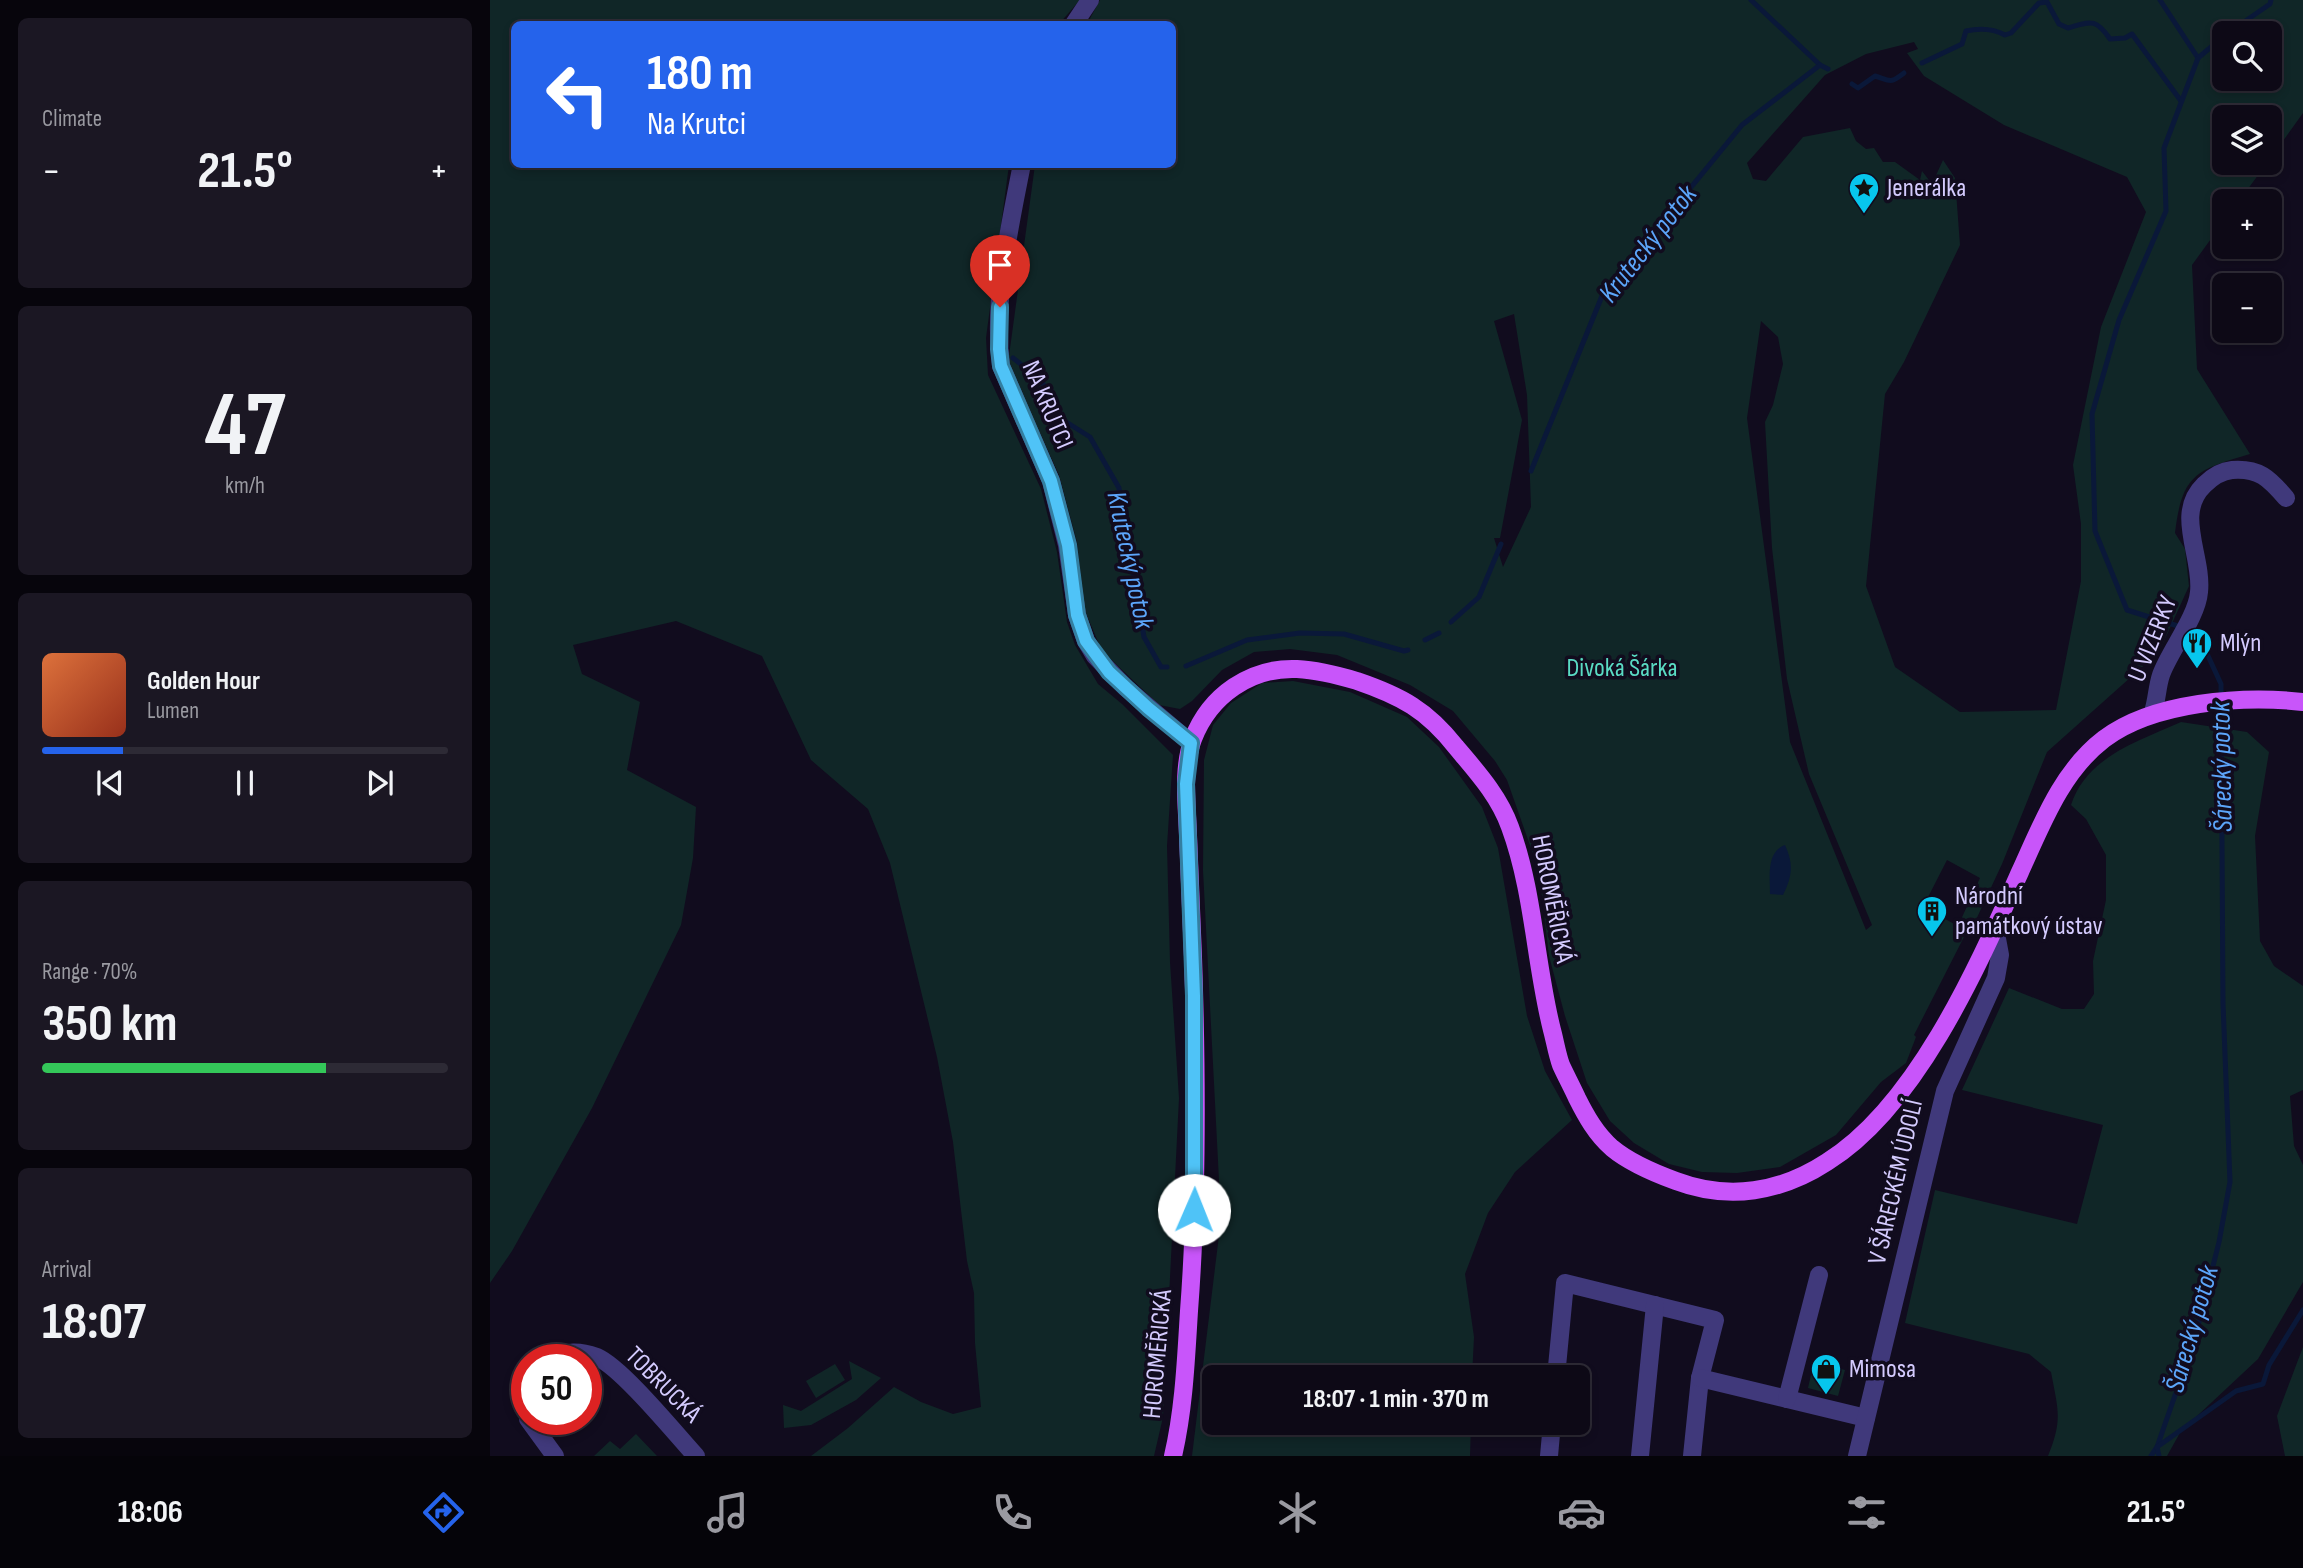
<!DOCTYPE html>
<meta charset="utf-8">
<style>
:root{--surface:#0d0916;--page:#1b1723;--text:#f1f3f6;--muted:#9a9aa1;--line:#2d2a35;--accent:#2563eb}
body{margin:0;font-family:"Sofia Sans Condensed",sans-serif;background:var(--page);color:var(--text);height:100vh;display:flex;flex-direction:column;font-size:26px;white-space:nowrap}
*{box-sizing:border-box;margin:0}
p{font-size:23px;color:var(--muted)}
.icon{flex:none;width:38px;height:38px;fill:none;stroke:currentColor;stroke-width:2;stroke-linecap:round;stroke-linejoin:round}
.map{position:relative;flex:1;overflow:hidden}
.details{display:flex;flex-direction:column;gap:18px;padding:18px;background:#07050c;width:490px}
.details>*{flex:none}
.banner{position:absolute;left:21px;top:21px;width:665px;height:147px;border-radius:10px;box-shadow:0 4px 10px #0003,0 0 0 2px var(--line);background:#2563eb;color:#fff;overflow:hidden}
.tools{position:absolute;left:1722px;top:21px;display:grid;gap:14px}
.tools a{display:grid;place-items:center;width:70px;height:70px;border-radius:10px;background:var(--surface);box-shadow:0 4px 10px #0003,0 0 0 2px var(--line);font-size:35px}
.speed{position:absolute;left:21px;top:1344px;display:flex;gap:14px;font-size:35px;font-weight:700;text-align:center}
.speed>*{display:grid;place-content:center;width:91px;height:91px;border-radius:50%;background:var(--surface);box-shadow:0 4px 10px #0003,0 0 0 2px var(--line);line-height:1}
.speed .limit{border:10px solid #d22;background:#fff;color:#111}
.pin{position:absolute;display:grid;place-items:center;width:60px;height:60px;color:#fff;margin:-72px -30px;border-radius:50% 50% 50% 0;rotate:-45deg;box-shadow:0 0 7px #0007}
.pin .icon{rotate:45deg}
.me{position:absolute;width:77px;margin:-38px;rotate:1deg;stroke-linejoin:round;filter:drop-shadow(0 0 5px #0008)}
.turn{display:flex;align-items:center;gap:24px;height:147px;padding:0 21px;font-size:32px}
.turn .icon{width:91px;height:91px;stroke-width:2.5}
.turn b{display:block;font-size:49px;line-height:60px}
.big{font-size:52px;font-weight:700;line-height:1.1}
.details .card{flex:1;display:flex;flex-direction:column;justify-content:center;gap:10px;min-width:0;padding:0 24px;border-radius:10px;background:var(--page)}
.details .dial{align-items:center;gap:0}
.dial b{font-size:91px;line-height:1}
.song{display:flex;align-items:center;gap:21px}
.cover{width:84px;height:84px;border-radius:10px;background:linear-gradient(135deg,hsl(20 70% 55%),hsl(10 70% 35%))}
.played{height:7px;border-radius:4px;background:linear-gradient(90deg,var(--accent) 20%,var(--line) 20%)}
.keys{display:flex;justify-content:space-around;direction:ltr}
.heat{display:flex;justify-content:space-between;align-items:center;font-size:38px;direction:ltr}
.charge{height:10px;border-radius:5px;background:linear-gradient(90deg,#34c759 70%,var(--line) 0)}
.trip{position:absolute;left:712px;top:1365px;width:388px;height:70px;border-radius:10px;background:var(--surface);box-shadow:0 4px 10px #0003,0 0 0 2px var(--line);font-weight:700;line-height:70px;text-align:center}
.tabs{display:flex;height:112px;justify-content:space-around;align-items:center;background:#050409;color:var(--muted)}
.tabs .icon{width:49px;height:49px}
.tabs .selected{color:var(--accent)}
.tabs b{font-size:32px;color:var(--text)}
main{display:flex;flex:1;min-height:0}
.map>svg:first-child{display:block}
.green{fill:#102627;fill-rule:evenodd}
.water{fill:#0a1839}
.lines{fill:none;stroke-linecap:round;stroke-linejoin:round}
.stream{stroke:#0a1839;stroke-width:5}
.minor{stroke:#40397b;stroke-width:18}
.major{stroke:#c855fa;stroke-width:18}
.route-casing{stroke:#337fa1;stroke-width:18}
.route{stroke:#4fc3f7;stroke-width:12}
.labels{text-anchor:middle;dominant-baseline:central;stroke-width:7;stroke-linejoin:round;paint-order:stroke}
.poi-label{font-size:26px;fill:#d4cbfe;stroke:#110c1e;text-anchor:start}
.street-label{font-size:26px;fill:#d4cbfe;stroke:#110c1e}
.park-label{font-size:26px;fill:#5adbc4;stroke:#110c1e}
.water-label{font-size:28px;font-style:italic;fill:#5ca5fa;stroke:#110c1e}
</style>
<main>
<section class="details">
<div class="card"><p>Climate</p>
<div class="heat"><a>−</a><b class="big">21.5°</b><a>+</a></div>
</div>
<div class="card dial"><b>47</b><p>km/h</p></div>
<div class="card">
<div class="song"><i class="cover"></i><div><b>Golden Hour</b><p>Lumen</p></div></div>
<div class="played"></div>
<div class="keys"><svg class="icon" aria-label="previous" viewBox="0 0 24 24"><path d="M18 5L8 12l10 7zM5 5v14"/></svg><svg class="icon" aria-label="pause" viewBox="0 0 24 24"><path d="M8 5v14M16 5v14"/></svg><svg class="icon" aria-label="next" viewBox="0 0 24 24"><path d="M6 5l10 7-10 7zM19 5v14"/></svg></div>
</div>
<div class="card"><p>Range · 70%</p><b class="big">350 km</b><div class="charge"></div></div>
<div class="card"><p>Arrival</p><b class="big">18:07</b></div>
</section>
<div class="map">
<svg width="1813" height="1456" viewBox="0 0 1813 1456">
<rect width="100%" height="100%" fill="#110c1e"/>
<!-- green -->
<g class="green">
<polygon points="0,0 590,0 569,24 24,24 24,164 519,165 496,338 498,375 551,489 567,552 577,622 585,645 608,684 632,704 683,755 677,846 680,962 689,1098 673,1417 664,1456 321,1456 358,1428 404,1387 431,1402 463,1414 491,1407 485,1343 484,1293 477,1261 463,1142 447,1057 400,863 378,809 321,760 272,656 186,621 83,645 92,674 150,702 137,770 206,807 203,858 191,925 102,1108 22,1251 0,1283"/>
<path d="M610,0H1813V113L1780,159V117H1734V163H1777L1749,201H1734V221L1702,265L1707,369L1760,454C1706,470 1692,474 1685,533L1695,549L1699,586L1669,652L1557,752L1512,864L1484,924L1476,933L1424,1035L1426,1037L1416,1063L1391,1082L1346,1135L1290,1167L1247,1173L1212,1172L1179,1164L1144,1143L1120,1121L1097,1083L1075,1016L1059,956L1049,871L1017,780L1005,761L963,711L920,685L847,655L800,649L764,652L732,670L702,701L690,709L669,705L612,651L595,611L587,542L569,475L518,363L545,165L682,164V24H597ZM1734,33H1780V79H1734ZM1424,42L1428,49L1417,53L1434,76L1514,125L1637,177L1656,212L1611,327L1583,465L1591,524V581L1566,710L1470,712L1405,667L1376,586L1395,394L1414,362L1470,245L1465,178L1453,160L1442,184L1432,171L1430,180L1405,162H1393L1384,148L1376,149L1366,141L1360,128L1313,137L1276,181L1263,179L1257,163L1335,75L1376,54ZM1024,314L1037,395L1041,507L1013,567L1004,538H1010L1032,420L1004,321ZM1271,321L1288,337L1293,364L1283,405L1275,422L1282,548L1297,679L1319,774L1382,925L1376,930L1300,742L1257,418ZM1457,860L1490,878L1468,926L1433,907Z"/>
<polygon points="803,681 860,692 917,717 949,747 992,807 1008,848 1037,1016 1055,1071 1082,1120 1025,1172 998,1213 975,1274 984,1337 982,1377 724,1377 724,1423 981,1423 980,1456 702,1456 731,1219 713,870 714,760 723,725 741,703 772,683"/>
<path d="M1691,722L1757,732L1779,752L1765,836L1770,941L1784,966L1813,986V1090L1800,1096L1804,1146L1813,1165V1282L1768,1359L1691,1431L1677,1456H1558C1573,1419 1568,1410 1561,1372L1539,1354L1415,1323L1445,1190L1587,1224L1613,1125L1472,1090L1519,988L1572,1009H1594L1604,994L1603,961L1616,900V855L1596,819L1581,805C1597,756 1649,741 1691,722Z"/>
<polygon points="1813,1347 1813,1456 1795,1456 1787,1416"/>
<polygon points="359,1361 391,1378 366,1400 321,1425 294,1428 293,1405 311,1411 362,1379"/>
<polygon points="1324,1362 1355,1370 1348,1396 1318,1388"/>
<polygon points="345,1364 355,1380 326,1398 316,1381"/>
<polygon points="146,1434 167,1456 104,1456 120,1441 130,1449"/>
</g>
<!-- water -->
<path class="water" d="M1295,845C1304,864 1302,877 1293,895L1280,894C1280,877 1276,852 1295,845Z"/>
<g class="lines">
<!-- stream -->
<g class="stream">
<polyline points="1261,0 1330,65"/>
<polyline points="1670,0 1708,58"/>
<polyline points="1738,33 1780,4 1781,0"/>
<path d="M1432,63L1472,44L1476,31C1490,28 1502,28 1515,35L1521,33L1549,3L1557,2L1569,24L1578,28C1600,22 1605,17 1620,39L1635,38L1642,34L1691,101"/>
<path d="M1362,84L1368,88L1385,76C1401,81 1400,84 1414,73"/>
<polyline points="523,358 551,380 573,420 600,437 629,488 654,637 671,667 677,667"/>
<polyline points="1041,471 1112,296 1252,125 1330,65 1338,69"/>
<polyline points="961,622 989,597 1011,544"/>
<polyline points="935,640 949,633"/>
<polyline points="696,666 757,640 810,633 854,634 914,651 918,650"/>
<polyline points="1661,1456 1667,1447 1705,1338 1729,1242 1740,1182 1733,1003 1731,684 1707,632 1637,610 1605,531 1602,414 1629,320 1676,211 1674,148 1708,58 1734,36"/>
<polyline points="1669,1456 1667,1447 1746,1391 1773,1384 1779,1365 1813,1310"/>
</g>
<!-- minor -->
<g class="minor">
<polyline points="584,24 600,0"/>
<path d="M532,164C519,230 503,300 511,366L561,481L577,545L587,615L596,641L605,656L636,688L701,743"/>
<path d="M1663,712C1667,700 1667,687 1671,675C1679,652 1707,617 1709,592C1713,556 1684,514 1714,485C1722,477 1731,471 1742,470C1769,468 1779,478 1796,498"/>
<path d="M61,1360C76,1350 90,1351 107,1357C132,1368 185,1433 206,1456"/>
<polyline points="1066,1377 1075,1283 1225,1320 1210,1378 1202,1456"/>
<polyline points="1210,1378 1376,1418"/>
<polyline points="37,1394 37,1414"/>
<polyline points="1297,1399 1329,1275"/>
<polyline points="38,1419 65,1456"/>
<polyline points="1059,1456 1062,1423"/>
<polyline points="1150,1456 1165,1305"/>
<polyline points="1367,1456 1455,1091 1506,978 1510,955 1505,928"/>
</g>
<!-- major -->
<path class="major" d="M683,1456C694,1409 696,1359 699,1311C708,1193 707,1075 703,957C701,917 700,876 698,835C697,805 692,768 703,739C720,695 761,667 807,669C827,670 847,675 867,681C911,696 937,710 966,747C987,772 1009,796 1020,827C1044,892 1045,963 1062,1030C1065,1041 1067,1054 1071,1065C1076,1076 1082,1087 1087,1098C1096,1116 1106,1134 1122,1148C1140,1163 1164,1173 1186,1181C1239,1201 1291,1192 1337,1162C1427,1106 1488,966 1530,872C1552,824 1571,772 1614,739C1663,702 1752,695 1813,702"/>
</g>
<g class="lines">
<!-- route casing -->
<g class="route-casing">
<polyline id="route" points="510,307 509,349 511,366 561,481 578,545 587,615 596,641 619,672 658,708 701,743 696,784 704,996 704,1210"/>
</g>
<!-- route -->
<use href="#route" class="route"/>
</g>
<!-- icons -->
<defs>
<g id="sight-pin" transform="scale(1.575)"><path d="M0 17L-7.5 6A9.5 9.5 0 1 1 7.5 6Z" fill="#07c6ed" stroke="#110c1e"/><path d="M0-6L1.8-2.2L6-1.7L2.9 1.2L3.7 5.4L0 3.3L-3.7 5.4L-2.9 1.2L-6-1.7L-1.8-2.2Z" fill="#111"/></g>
<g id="restaurant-pin" transform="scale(1.575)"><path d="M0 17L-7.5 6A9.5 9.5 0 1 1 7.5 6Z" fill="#07c6ed" stroke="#110c1e"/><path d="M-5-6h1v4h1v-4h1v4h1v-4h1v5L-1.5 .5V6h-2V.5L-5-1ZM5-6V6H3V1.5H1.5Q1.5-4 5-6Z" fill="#111"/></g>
<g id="building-pin" transform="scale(1.575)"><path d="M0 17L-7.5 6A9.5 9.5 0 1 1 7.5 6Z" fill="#07c6ed" stroke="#110c1e"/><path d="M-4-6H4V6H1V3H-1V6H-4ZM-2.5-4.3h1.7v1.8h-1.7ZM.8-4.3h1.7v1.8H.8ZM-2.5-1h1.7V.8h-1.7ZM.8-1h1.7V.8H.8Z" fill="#111"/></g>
<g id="shop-pin" transform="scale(1.575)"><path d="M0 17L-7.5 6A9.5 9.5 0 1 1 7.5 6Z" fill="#07c6ed" stroke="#110c1e"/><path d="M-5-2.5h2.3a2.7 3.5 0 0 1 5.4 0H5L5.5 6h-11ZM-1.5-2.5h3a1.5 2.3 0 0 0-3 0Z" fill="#111"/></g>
</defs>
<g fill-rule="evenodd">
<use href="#sight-pin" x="1374" y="188"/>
<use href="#restaurant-pin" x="1707" y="643"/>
<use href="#building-pin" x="1442" y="911"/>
<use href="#shop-pin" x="1336" y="1369"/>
</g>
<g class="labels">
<!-- poi labels -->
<g class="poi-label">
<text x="1397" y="188">Jenerálka</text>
<text x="1730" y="643">Mlýn</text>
<text x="1465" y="896">Národní<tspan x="1465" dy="30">památkový ústav</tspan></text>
<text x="1359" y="1369">Mimosa</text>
</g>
<!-- street labels -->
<g class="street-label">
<text transform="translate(557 405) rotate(67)">NA KRUTCI</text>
<text transform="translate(1663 639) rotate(-68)">U VIZERKY</text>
<text transform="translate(1062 899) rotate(79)">HOROMĚŘICKÁ</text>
<text transform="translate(1406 1182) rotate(-77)">V ŠÁRECKÉM ÚDOLÍ</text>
<text transform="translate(668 1354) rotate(-85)">HOROMĚŘICKÁ</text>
<text transform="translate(173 1385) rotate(45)">TOBRUCKÁ</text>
</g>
<!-- park labels -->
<g class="park-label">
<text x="1132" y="668">Divoká Šárka</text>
</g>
<!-- water labels -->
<g class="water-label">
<text transform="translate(1158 244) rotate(-52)">Krutecký potok</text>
<text transform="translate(640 560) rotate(78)">Krutecký potok</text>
<text transform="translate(1732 767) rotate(-91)">Šárecký potok</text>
<text transform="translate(1702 1329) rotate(-74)">Šárecký potok</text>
</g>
</g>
</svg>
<div class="tools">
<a><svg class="icon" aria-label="search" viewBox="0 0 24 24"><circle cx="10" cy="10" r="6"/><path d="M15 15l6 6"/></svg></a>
<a><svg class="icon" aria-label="layers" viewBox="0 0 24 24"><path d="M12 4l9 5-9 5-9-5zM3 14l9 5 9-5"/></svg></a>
<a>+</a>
<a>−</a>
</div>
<div class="speed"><div class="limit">50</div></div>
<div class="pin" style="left:510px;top:307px;background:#d93025"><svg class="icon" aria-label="arrive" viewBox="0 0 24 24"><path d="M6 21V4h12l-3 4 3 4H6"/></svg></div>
<svg class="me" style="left:704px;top:1210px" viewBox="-20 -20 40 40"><circle r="19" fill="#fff"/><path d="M0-13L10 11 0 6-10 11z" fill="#4fc3f7"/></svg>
<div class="trip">18:07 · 1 min · 370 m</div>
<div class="banner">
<div class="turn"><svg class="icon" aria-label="left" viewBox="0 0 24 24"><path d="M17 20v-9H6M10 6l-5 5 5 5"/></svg><div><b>180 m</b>Na Krutci</div></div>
</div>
</div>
</main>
<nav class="tabs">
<b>18:06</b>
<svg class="icon selected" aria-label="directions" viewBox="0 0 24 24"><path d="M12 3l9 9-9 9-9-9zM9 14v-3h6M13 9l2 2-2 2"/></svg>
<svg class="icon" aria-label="music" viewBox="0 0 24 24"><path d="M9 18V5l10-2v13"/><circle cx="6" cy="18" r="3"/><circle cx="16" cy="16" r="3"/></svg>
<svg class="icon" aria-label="phone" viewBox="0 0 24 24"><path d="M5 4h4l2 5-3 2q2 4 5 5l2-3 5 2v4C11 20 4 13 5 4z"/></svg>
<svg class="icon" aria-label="climate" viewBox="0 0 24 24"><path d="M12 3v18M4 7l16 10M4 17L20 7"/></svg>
<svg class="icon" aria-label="car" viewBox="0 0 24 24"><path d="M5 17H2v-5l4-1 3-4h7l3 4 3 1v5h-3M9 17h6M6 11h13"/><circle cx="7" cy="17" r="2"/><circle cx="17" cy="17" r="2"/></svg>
<svg class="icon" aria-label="filters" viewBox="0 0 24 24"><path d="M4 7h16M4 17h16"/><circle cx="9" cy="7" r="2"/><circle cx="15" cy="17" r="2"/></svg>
<b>21.5°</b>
</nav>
